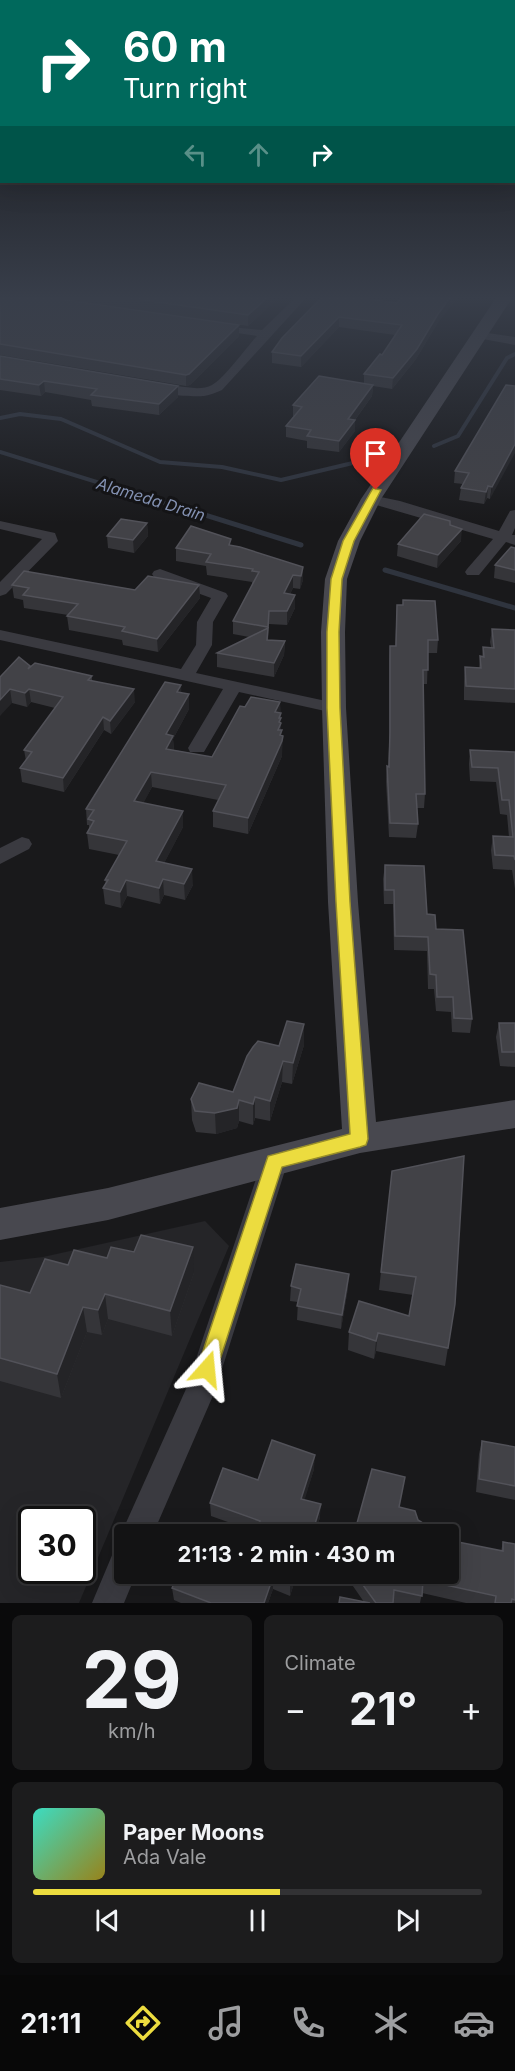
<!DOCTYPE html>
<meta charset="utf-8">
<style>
:root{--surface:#131314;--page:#1c1c1d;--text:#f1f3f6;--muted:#9d9ea0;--line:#323234;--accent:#ecdc3f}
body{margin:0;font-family:Inter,sans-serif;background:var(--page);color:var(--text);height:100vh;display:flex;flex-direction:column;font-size:22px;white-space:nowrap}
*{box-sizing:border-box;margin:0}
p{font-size:20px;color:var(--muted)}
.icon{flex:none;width:33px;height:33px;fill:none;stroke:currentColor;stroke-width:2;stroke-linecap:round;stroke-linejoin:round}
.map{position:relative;height:1603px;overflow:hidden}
.details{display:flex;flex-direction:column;gap:12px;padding:12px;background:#0a0a0b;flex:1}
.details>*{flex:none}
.banner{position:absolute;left:0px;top:0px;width:516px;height:183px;box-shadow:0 6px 24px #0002,0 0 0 2px var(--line);background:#00695c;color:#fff;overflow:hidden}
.speed{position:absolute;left:18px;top:1506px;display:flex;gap:12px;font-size:30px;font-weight:700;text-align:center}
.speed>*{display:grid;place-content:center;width:78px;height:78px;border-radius:50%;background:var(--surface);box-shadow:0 6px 24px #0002,0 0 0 2px var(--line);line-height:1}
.speed .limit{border:3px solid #111;border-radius:9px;background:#fff;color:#111}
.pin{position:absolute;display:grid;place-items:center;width:51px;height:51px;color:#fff;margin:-62px -26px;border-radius:50% 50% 50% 0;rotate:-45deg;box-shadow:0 0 6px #0007}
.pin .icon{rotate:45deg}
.me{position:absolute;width:66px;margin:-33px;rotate:18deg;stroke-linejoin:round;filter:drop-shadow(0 0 4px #0008)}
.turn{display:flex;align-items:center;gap:21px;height:126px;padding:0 24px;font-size:27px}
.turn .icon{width:78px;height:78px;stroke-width:2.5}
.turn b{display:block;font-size:42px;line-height:51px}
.lanes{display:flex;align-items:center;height:57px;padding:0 24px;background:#0003;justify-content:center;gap:30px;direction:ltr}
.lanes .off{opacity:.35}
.big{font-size:45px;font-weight:700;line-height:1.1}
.details .tile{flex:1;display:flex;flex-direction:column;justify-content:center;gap:9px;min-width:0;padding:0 21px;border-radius:9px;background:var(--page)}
.details .dial{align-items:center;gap:0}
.dial b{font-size:78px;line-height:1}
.song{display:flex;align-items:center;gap:18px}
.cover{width:72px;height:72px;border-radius:9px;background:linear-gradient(135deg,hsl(170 70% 55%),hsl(50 70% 35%))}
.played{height:6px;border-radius:3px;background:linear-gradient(90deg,var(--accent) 55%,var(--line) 55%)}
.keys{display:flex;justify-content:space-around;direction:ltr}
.heat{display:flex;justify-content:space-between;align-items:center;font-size:33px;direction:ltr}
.details .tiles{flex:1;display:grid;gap:12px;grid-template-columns:1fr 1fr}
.tile:last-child{grid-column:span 2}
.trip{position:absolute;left:114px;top:1524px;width:345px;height:60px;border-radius:6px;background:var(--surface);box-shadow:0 6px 24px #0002,0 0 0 2px var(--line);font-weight:700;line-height:60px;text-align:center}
.tabs{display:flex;height:96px;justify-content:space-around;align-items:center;background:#080808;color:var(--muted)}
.tabs .icon{width:42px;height:42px}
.tabs .on{color:var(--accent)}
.tabs b{font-size:27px;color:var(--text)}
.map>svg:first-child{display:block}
.built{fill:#252528;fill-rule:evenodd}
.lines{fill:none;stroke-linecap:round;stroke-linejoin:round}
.stream-far1{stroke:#2f343e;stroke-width:4}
.stream{stroke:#2f343e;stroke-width:5}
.minor{fill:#3a3a40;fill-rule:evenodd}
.secondary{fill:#48484f;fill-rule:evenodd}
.wall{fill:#353539}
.shaded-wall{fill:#242427}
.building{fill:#424247;stroke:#525259;stroke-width:1.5}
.route{fill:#ecdc3f;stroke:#998f29;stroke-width:1.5}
.labels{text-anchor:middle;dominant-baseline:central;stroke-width:6;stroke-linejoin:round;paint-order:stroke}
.far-water-label{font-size:16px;font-style:italic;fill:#8492b3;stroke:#141416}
</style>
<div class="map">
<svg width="515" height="1603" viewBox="0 0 515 1603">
<rect width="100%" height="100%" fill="#19191b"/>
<!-- built -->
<path class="built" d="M205,1221L229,1246L79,1603H0V1262L43,1257ZM32,1520H82V1570H32Z"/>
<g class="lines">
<!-- stream-far1 -->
<g class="stream-far1">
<polyline points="0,418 20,414 61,419 160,462 222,467 281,480 357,462"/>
<polyline points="434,446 458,436 507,358 515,354"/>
<polyline points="0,452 177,507"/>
</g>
<!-- stream -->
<g class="stream">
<polyline points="173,505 301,545"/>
<polyline points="385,570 515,608"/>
</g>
<!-- minor -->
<g class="minor">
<path d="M295,298H306L222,390C217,392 210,395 204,396C192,397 156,395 148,387C159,377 194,395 212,385C224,379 246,348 257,336L210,329V325L262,330Z"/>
<polygon points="481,332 515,337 515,345 477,338 477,334"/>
<polygon points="371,495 400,501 499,531 510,511 515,510 515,528 512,535 515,535 515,545 506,542 479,575 467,575 465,572 467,569 493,539 366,502 364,499 366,496"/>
<polygon points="0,521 55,533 58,541 6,594 0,596 0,582 42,539 0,529"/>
<polygon points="160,569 226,593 228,596 213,622 212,645 196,673 340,704 343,708 340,712 334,713 239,692 204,752 190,752 188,748 223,689 0,640 0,630 181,669 196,645 197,622 211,598 154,577 152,574 154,571"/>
<polygon points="22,837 29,839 32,844 29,849 0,864 0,848"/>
<polygon points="275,1150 284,1153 288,1161 215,1391 153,1534 124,1534 124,1542 121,1534 186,1389 262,1161 266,1153"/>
<polygon points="124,1548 124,1574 136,1574 124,1603 92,1603 113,1553"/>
</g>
<!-- secondary -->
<polygon class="secondary" points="496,298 512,298 381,499 360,541 347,579 345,632 346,708 358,902 376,1122 515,1100 515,1128 360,1153 108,1220 0,1240 0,1208 108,1188 342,1129 328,902 322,708 321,632 325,579 338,541 361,499"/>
</g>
<!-- wall -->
<g class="wall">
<polygon points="0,298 239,325 239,336 190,385 186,386 0,355"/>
<polygon points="57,298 278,298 248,326"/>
<polygon points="367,300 437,324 416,359 392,389 373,386 372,396 355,420 355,431 339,452 307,448 307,441 286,437 286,426 294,416 293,416 293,405 364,384 364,374 382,355 395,335 339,327 301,367 272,363 272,352"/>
<polygon points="0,356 178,397 159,415 92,406 91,400 45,392 41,396 0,390"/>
<polygon points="506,385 490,499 487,498 484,504 459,500 461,488 463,484 454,483 455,471"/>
<polygon points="450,521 450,525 461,541 437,568 397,556 398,544"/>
<polygon points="147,523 148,536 134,553 108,548 107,536"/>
<polygon points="231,546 303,567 303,580 300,589 293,588 290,594 295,595 295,608 287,625 269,624 268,640 285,641 284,655 274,677 217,667 217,653 249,637 233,634 233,621 252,585 252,582 207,575 206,566 176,561 176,548"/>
<polygon points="515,548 515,583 494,578 495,565"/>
<polygon points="12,585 135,590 199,585 200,598 158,652 123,645 122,640 69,630 67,616 68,615 24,608 23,600 14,598"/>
<polygon points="397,605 438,640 437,653 428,653 427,684 423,684 425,794 424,808 417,808 418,824 416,838 389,837 386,781 387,766 388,767 389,746 389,660 390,646 395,646"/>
<polygon points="492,629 515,630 515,703 464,700 464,681 465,667 479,668 480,656 482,657 483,647 491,647 490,642"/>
<polygon points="30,666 92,676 92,681 135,702 111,734 104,730 64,792 22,782 20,768 26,761 24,750 55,708 31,702 27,707 12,703 0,677"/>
<polygon points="181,693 189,694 189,709 173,739 174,750 212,757 245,707 280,702 281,730 282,736 282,756 248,834 213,827 213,811 218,800 152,787 143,803 183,827 164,863 193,885 185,900 164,895 160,904 127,896 121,908 105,904 103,888 106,884 105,880 119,855 89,849 87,833 89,829 89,825 87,825 86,809"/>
<polygon points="470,750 515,752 515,889 512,870 493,869 491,850 493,836 509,837 507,815 500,814 496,782 470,781 469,764"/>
<polygon points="385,865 427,914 436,929 472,1019 470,1033 452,1032 451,1012 436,1011 434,989 428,989 427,951 394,950 393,904 384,904 383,879"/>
<polygon points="499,1023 515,1023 515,1067 500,1066 496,1037"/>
<polygon points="304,1045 292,1084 282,1082 270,1121 255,1118 253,1125 239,1121 237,1128 216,1134 196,1132 192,1120 191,1099 233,1092 279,1046"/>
<polygon points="392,1171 455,1304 445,1366 376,1351 374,1359 348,1350 349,1332 409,1316 413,1295 379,1290"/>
<polygon points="107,1258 194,1273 172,1336 108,1319 102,1335 87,1332 61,1398 0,1381 0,1285 30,1293 68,1265"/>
<polygon points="291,1286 348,1288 341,1329 297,1320 298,1302 290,1301"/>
<polygon points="482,1441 515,1447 515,1500 476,1492 479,1454"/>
<polygon points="314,1469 304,1500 320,1517 315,1534 256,1534 256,1532 211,1516 210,1503 258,1480"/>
<polygon points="503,1542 515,1544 515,1603 466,1603 422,1593 420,1603 339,1603 364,1602 346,1576 346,1574 448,1574 501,1551"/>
<polygon points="166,1574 297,1574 290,1596 273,1589 268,1603 181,1603 174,1600 172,1588 176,1579 167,1575"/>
</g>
<!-- shaded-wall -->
<g class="shaded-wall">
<polygon points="267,298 278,298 248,326 248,315"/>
<polygon points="450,298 457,298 437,324 416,359 392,389 393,378 438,314"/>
<polygon points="339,317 339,327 301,367 301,356"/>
<polygon points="239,325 239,336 190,385 186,386 186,375"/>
<polygon points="44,381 45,392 41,396 39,385"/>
<polygon points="373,385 372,396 349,428 355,420 355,431 339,452 339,441 348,419"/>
<polygon points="178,386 178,397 159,415 159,404"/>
<polygon points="515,444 515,453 490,499 492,487"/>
<polygon points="488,486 487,498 484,504 486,492"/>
<polygon points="147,523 148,536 134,553 133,540"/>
<polygon points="462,529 461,541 437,568 438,555"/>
<polygon points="303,567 303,580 300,589 301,576"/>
<polygon points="293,575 293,588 284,606 284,593"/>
<polygon points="199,585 200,598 158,652 157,639"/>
<polygon points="295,595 295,608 287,625 287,611"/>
<polygon points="285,641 284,655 274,677 274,663"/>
<polygon points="181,685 182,700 177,692"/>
<polygon points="10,689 12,703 0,716 0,700"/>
<polygon points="29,689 31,702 27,707 25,693"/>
<polygon points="134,689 135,702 111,734 110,721"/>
<polygon points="189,694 189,709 173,739 174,751 166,749 166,734"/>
<polygon points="280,702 281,733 282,730 282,738 283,736 282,756 248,834 248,818 275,712"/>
<polygon points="103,717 104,730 64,792 63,778"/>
<polygon points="151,772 152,787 136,817 134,801"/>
<polygon points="183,811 183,827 157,877 156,861"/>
<polygon points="192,869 193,885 185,900 184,884"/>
<polygon points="163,879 164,895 160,904 159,888"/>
<polygon points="126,880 127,896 121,908 120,892"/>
<polygon points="304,1024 304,1045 292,1084 293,1063"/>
<polygon points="283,1061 282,1082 270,1121 270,1101"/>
<polygon points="255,1097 255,1118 253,1125 253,1104"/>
<polygon points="239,1100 239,1121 237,1128 216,1134 215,1113"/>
<polygon points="193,1247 194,1273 172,1336 170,1311"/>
<polygon points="349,1274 348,1288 341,1329 342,1315"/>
<polygon points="105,1294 108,1319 102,1335 98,1310"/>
<polygon points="83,1307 87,1332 61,1398 57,1374"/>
<polygon points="378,1333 376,1351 374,1359 376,1341"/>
<polygon points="315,1455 314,1469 301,1512 301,1499"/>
<polygon points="321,1504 320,1517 315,1534 312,1534"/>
<polygon points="293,1574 297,1574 290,1596 290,1584"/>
<polygon points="273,1577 273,1589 268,1603 264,1603"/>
</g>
<!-- building -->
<g class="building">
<polygon points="0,298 52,298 239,325 189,374 186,375 0,344"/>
<polygon points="129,298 267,298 248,315"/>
<polygon points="321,298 360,298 397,303 401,298 450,298 438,314 417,349 393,378 364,374 380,354 382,355 402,325 339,317 301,356 272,352 282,338"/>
<polygon points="0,356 178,386 159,404 91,395 97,389 44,381 39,385 0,379"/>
<polygon points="319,376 373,385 348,419 355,420 339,441 307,436 311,430 286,426 302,407 293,405"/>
<polygon points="506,385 515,386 515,444 492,487 488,486 486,492 461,488 469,473 455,471"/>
<polygon points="424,514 450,521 450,525 462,529 438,555 398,544"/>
<polygon points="121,519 147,523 133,540 107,536"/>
<polygon points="191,526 231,539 229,545 240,547 303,567 301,576 293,575 284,593 295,595 287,611 269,611 268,627 233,621 259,572 252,571 253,569 206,562 211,554 176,548"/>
<polygon points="511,547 515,548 515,570 495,565"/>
<polygon points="24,571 135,590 148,576 199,585 157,639 122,631 125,627 67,616 78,604 23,595 29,588 12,585"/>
<polygon points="403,600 435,601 438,640 428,640 428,670 423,670 425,794 416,794 418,824 390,823 387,766 389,767 390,732 390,646 396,646 397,605 403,605"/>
<polygon points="268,628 267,640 285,641 274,663 217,653"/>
<polygon points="492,629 515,630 515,689 466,686 465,667 481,668 480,656 484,657 483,647 494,648"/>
<polygon points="19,657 30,666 28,669 35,663 92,676 88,680 134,689 110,721 103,717 63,778 20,768 32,752 24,750 63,697 29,689 25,693 10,689 0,700 0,677"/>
<polygon points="165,682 181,685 177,692 189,694 166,734 173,736 166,749 212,757 240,706 245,707 251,697 280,702 275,712 281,713 279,718 281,718 279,722 281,723 278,730 282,730 280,735 283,736 282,741 248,818 213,811 226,785 151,772 134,801 183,811 156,861 192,869 184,884 163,879 159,888 126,880 120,892 103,888 108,880 105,880 127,841 87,833 94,821 88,819 94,810 86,809"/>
<polygon points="470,750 515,752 515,860 514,856 495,855 493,836 513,837 509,800 502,800 498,768 472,767"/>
<polygon points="385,865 424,866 427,914 435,915 436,929 463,930 472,1019 454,1018 453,997 437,997 436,975 430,974 428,937 395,936 394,890 385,890"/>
<polygon points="287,1021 304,1024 293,1063 283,1061 270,1101 255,1097 253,1104 239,1100 237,1108 215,1113 195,1111 191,1099 199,1083 233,1092 247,1056 253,1047 258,1041 279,1046"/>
<polygon points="499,1023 515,1023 515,1052 502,1052"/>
<polygon points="464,1156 455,1304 448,1348 378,1333 376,1341 349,1332 359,1301 409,1316 416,1277 381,1272 392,1171"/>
<polygon points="141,1235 193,1247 170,1311 105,1294 98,1310 83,1307 57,1374 0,1358 0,1285 30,1293 45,1259 68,1265 74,1250 107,1258 111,1247 134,1252"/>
<polygon points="296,1264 349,1274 342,1315 297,1306 301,1289 291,1286"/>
<polygon points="272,1440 315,1455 301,1499 321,1504 312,1534 256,1534 260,1521 210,1503 223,1468 258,1480"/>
<polygon points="482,1441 515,1447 515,1486 479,1479"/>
<polygon points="372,1469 405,1477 399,1507 415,1511 418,1520 429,1527 428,1534 354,1534"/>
<polygon points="448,1540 503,1551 503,1542 515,1544 515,1600 512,1599 511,1603 495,1603 496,1596 423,1580 422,1596 394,1590 393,1603 376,1603 355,1574 448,1574"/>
<polygon points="178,1574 293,1574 290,1584 273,1577 264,1603 211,1603 172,1588"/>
<polygon points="340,1597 370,1603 339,1603"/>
</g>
<!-- sky -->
<linearGradient id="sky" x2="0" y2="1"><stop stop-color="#0e0e0f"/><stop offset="0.57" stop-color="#383e4a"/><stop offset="1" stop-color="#383e4a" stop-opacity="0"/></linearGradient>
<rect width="515" height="523" fill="url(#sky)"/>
<!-- route -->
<polygon class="route" points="373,488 381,490 354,541 342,579 339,632 340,708 350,902 368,1139 366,1145 360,1147 282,1167 217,1369 214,1376 207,1379 200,1376 197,1369 268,1156 350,1134 336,902 327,708 327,632 331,579 343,541"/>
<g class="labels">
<!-- far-water labels -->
<g class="far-water-label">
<text transform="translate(151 499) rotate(17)">Alameda Drain</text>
</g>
</g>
</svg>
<div class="speed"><div class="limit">30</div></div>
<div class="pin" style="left:376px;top:490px;background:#d93025"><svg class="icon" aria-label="arrive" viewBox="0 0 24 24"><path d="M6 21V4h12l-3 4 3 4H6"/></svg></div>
<svg class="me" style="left:207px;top:1369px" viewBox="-20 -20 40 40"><path d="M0-17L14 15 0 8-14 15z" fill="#ecdc3f" stroke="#fff" stroke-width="4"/></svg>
<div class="trip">21:13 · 2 min · 430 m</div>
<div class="banner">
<div class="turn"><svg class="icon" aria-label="right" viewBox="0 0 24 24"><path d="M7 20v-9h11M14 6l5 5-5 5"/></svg><div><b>60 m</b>Turn right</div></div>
<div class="lanes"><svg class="icon off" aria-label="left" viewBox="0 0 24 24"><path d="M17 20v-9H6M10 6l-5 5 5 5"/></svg><svg class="icon off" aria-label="ahead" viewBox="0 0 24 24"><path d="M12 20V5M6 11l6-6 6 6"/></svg><svg class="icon" aria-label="right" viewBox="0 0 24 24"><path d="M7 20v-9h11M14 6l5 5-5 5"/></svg></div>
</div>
</div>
<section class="details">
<div class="tiles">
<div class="tile dial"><b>29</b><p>km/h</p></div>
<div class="tile"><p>Climate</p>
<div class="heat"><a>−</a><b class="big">21°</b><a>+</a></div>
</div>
<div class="tile">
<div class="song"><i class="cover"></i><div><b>Paper Moons</b><p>Ada Vale</p></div></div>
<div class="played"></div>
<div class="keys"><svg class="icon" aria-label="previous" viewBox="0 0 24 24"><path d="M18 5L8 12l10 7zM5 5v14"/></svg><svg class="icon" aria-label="pause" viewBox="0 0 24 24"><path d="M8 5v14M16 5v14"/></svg><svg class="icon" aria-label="next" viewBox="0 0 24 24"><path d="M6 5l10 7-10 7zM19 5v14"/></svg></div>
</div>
</div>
</section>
<nav class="tabs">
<b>21:11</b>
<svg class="icon on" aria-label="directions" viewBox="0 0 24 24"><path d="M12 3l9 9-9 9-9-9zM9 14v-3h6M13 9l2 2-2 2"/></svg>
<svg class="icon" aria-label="music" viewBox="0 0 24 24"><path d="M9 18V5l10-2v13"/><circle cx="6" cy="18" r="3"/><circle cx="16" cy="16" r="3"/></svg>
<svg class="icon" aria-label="phone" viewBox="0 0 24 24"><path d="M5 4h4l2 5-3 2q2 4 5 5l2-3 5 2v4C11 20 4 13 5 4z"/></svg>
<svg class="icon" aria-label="climate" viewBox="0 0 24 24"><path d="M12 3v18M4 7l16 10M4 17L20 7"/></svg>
<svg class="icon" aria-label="car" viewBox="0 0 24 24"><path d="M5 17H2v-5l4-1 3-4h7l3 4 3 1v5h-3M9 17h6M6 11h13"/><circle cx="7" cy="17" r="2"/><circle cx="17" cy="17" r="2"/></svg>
</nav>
